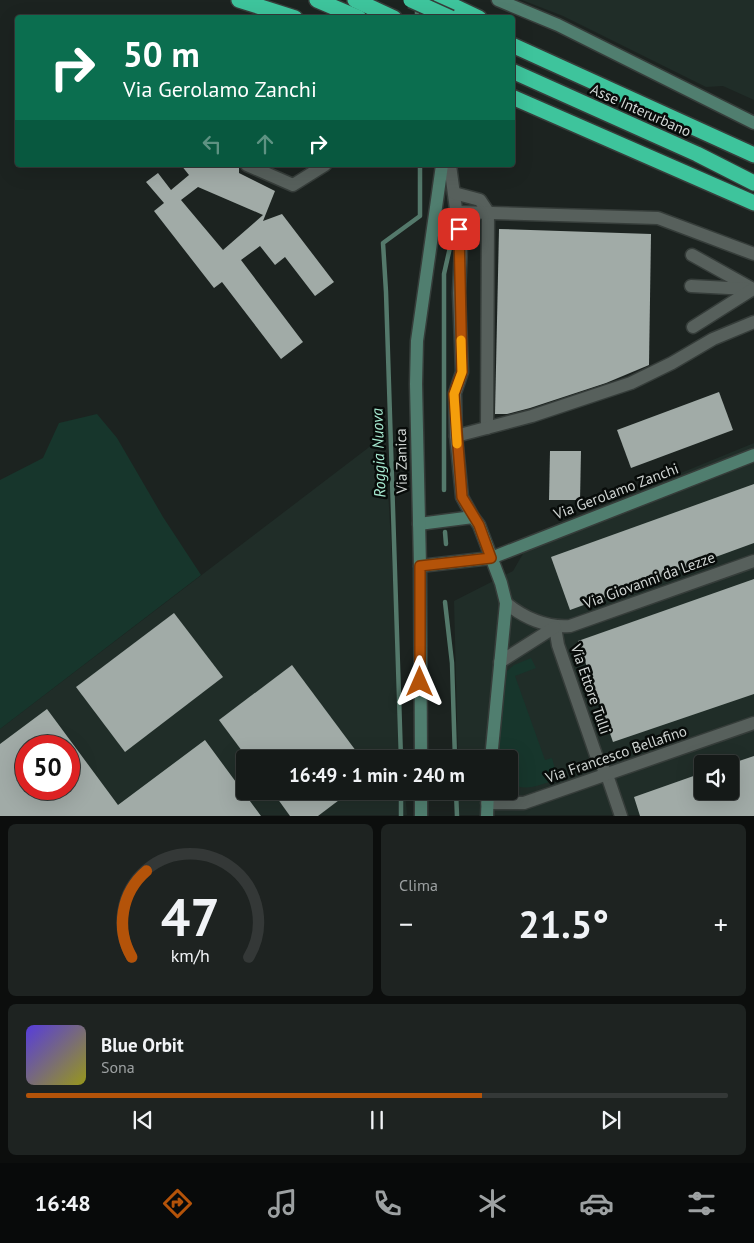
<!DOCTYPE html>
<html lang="it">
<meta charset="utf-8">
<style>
:root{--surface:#151a18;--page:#1e2321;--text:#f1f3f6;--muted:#9da1a2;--line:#343837;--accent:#b45309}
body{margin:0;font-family:"PT Sans",sans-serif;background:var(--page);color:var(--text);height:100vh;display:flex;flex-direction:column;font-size:19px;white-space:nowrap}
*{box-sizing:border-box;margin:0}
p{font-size:16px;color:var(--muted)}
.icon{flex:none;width:28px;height:28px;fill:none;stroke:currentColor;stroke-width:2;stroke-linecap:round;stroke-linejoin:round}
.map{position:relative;height:816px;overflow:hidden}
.details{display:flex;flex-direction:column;gap:8px;padding:8px;background:#0c0e0d;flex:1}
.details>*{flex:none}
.hud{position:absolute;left:15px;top:15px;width:500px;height:152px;border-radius:5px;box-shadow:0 5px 20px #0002,0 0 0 1px var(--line);background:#0b6e4f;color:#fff;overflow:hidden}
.fabs{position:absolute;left:694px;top:755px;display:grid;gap:10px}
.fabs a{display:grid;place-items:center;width:45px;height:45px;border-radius:5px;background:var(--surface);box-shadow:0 5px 20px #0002,0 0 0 1px var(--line);font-size:25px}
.speed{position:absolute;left:15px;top:735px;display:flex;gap:10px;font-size:25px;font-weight:700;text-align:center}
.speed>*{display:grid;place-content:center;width:65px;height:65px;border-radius:50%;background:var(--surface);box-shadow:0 5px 20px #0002,0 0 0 1px var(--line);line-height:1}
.speed .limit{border:8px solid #d22;background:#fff;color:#111}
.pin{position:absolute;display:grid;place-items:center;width:42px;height:42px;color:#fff;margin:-21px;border-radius:10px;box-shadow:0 2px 8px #0006}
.me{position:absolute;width:55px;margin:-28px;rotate:0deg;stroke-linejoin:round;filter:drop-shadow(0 0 4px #0008)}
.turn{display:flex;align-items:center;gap:18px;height:105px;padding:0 25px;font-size:22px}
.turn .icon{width:65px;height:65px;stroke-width:2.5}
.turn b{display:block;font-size:35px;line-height:42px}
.lanes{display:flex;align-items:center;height:48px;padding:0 25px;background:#0003;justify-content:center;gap:25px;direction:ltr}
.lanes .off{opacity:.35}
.big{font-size:38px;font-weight:700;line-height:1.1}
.details .tile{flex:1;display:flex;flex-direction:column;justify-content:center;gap:8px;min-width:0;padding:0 18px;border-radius:8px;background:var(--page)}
.details .dial{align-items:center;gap:0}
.dial svg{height:130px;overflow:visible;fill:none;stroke:var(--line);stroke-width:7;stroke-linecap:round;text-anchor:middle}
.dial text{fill:var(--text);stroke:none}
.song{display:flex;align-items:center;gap:15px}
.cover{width:60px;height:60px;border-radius:8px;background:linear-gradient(135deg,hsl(250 70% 55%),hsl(60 70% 35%))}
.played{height:5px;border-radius:2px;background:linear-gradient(90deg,var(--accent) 65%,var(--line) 65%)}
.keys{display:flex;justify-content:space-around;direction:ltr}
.heat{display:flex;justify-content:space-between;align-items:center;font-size:28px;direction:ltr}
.details .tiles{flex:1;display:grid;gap:8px;grid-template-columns:1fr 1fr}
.tile:last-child{grid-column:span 2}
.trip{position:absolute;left:236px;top:750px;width:282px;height:50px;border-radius:5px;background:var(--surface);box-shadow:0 5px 20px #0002,0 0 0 1px var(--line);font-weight:700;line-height:50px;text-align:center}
.menu{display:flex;height:80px;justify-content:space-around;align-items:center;background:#080a0a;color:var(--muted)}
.menu .icon{width:35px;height:35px}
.menu .current{color:var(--accent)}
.menu b{font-size:22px;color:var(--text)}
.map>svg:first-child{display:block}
.built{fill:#202d28;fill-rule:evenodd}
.green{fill:#17362c}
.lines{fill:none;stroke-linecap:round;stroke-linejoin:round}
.stream{stroke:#54796b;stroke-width:4.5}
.building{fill:#a1aba7;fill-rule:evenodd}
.street-casing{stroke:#363d3a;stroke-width:15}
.secondary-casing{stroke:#363d3a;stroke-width:15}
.highway-casing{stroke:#363d3a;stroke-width:18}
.street{stroke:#57605c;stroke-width:12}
.secondary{stroke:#507e6f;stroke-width:12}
.highway{stroke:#3ec49c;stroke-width:15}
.highway-bridge-casing{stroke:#363d3a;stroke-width:18;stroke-linecap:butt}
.highway-bridge{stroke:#3ec49c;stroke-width:15}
.route-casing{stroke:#753606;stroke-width:12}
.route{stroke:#b45309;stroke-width:9}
.slow{stroke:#f59e0b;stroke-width:9}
.labels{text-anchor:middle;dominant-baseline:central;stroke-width:5;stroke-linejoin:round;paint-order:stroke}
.street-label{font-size:15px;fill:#d0d5d3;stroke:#080c0a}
.water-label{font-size:16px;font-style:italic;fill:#a6e9d0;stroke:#080c0a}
</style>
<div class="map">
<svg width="754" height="816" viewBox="0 0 754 816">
<rect width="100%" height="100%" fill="#1c2320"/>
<!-- built -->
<g class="built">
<polygon points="522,0 754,0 754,100 723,86 706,87 563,16"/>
<path d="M385,435L403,759H245V791H405L407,815H0V729ZM26,746H69V789H26Z"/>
<path d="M754,443V815H459L458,791H510V759H458L454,601L513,571L535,533ZM702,764H730V791H702Z"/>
</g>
<!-- green -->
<g class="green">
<polygon points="97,414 117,438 163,517 201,575 0,729 0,480 43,458 59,423"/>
<path d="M531,658L536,668L515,676L545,760L552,758L558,779C541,784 526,793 510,783V759H499L498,755L507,671L514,665Z"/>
</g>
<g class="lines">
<!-- stream -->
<g class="stream">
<polyline points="417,6 417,18"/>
<polyline points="444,490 444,274 451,243"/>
<polyline points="445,532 446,544"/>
<polyline points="445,602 452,663 455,759"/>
<polyline points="401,759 386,292 383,243 420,216 420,165"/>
<polyline points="456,791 457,816"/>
<polyline points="401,816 401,791"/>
</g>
</g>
<!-- building -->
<g class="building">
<path d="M181,165H239V173L275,191L263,221L282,214L334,282L315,296L285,257L275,265L260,246L241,260L303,342L281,359L222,282L214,288L154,211L164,203L146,182L158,173L171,190L189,175ZM198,187L263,215L223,250L181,200Z"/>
<polygon points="499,229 651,234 649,365 606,383 530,408 507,414 495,414"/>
<polygon points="719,392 733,430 631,468 617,430"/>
<polygon points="550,451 581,451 580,500 549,500"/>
<polygon points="754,484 754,543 570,610 551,557"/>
<polygon points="754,579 754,694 613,742 578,641"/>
<polygon points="174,613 223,677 125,752 76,687"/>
<polygon points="292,665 362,759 248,759 219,720"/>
<path d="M47,709L118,805L205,740L261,816H0V744ZM26,746H69V789H26Z"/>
<polygon points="754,756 754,816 640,816 634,797 702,773 702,791 730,791 730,764"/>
<polygon points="272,791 351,791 318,816 290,816"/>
</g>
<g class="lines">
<!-- street casing -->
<g class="street-casing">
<g id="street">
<polyline points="247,165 293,185 325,165"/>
<polyline points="450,165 461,246 459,293 462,372 455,393 456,436 462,497 473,517"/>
<polyline points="454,193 480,200 488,212 487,428"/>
<polyline points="457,212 658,218 754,254"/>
<polyline points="692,255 753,289"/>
<polyline points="691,286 748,289"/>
<polyline points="693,327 753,289"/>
<polyline points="456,436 532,416 631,383 672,363 713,339 754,322"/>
<path d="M506,603C524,618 547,628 570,626L754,561"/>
<polyline points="555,627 558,645 596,755 607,775 621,816"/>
<polyline points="500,662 555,627"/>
<polyline points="487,803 524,803 754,723"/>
</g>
</g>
<!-- secondary casing -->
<g class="secondary-casing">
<g id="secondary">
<polyline points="498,0 558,25 754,123"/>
<polyline points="419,524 473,517 479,525 501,583 506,603 491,759"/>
<polyline points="420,566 491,558 754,455"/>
<polyline points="421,759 420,566 416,384 417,341 442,165"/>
<polyline points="421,791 421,816"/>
<polyline points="487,816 488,791"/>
</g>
</g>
<!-- highway casing -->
<g class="highway-casing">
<g id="highway">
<polyline points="239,0 295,18"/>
<polyline points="317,0 359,18"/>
<polyline points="355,0 394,18"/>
<polyline points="441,0 479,18"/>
<polyline points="512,45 754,155"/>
<polyline points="512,71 697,154 754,183"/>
<polyline points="512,97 754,203"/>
</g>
</g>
<!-- street -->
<use href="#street" class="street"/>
<!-- secondary -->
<use href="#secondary" class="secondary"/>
<!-- highway -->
<use href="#highway" class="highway"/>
<!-- highway-bridge casing -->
<g class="highway-bridge-casing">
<polyline id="highway-bridge" points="411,0 451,18"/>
</g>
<!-- highway-bridge -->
<use href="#highway-bridge" class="highway-bridge"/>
</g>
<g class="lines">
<!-- route casing -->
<g class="route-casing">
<polyline id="route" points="420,682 420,566 491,558 479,525 462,497 454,394 462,372 459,229"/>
</g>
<!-- route -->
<use href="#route" class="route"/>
<!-- slow -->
<polyline class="slow" points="457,444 454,394 462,372 461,340"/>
</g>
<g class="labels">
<!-- street labels -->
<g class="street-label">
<text transform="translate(641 110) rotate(24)">Asse Interurbano</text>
<text transform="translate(401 461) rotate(-91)">Via Zanica</text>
<text transform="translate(616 491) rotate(-21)">Via Gerolamo Zanchi</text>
<text transform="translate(649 580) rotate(-20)">Via Giovanni da Lezze</text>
<text transform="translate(591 689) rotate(71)">Via Ettore Tulli</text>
<text transform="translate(616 754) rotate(-19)">Via Francesco Bellafino</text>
</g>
<!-- water labels -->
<g class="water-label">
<text transform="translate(378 453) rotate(-92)">Roggia Nuova</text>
</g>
</g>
</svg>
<div class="fabs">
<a><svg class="icon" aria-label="sound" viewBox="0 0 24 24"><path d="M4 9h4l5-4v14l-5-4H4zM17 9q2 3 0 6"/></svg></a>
</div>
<div class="speed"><div class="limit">50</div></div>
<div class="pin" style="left:459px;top:229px;background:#d93025"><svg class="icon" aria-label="arrive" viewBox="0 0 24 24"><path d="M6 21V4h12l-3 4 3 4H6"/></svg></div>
<svg class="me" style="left:420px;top:682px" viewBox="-20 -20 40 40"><path d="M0-17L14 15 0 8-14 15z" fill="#b45309" stroke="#fff" stroke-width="4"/></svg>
<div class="trip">16:49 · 1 min · 240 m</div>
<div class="hud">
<div class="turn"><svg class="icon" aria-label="right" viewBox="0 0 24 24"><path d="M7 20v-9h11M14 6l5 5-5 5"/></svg><div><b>50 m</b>Via Gerolamo Zanchi</div></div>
<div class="lanes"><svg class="icon off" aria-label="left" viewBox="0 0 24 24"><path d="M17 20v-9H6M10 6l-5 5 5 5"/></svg><svg class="icon off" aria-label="ahead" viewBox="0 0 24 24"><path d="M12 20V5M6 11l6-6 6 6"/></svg><svg class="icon" aria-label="right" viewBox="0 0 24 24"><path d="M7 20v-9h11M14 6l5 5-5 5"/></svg></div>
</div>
</div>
<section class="details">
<div class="tiles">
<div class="tile dial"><svg viewBox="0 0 100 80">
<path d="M14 69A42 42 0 1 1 86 69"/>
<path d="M14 69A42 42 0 0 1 23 16" stroke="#b45309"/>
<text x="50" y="56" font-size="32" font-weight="700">47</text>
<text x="50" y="72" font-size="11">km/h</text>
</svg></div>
<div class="tile"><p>Clima</p>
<div class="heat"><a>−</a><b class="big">21.5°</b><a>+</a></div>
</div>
<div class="tile">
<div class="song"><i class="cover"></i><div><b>Blue Orbit</b><p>Sona</p></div></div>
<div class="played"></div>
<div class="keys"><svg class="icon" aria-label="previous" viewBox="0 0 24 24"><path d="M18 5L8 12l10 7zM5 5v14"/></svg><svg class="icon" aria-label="pause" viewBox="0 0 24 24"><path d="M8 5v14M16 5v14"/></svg><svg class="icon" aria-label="next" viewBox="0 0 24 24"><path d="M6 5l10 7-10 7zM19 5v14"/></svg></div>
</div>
</div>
</section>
<nav class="menu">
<b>16:48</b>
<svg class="icon current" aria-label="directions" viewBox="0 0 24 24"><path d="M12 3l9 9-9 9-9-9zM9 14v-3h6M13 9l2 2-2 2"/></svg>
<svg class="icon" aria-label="music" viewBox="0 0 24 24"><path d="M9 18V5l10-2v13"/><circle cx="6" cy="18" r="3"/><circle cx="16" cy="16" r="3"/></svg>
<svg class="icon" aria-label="phone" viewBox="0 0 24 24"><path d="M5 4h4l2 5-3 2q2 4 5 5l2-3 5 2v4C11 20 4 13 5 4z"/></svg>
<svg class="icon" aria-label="climate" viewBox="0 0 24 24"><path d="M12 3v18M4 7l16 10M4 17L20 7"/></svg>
<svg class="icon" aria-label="car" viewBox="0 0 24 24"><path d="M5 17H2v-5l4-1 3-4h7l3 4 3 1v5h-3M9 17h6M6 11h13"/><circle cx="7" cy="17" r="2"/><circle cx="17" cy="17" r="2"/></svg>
<svg class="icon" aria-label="filters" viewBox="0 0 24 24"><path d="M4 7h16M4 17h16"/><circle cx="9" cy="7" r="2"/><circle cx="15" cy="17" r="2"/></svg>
</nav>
